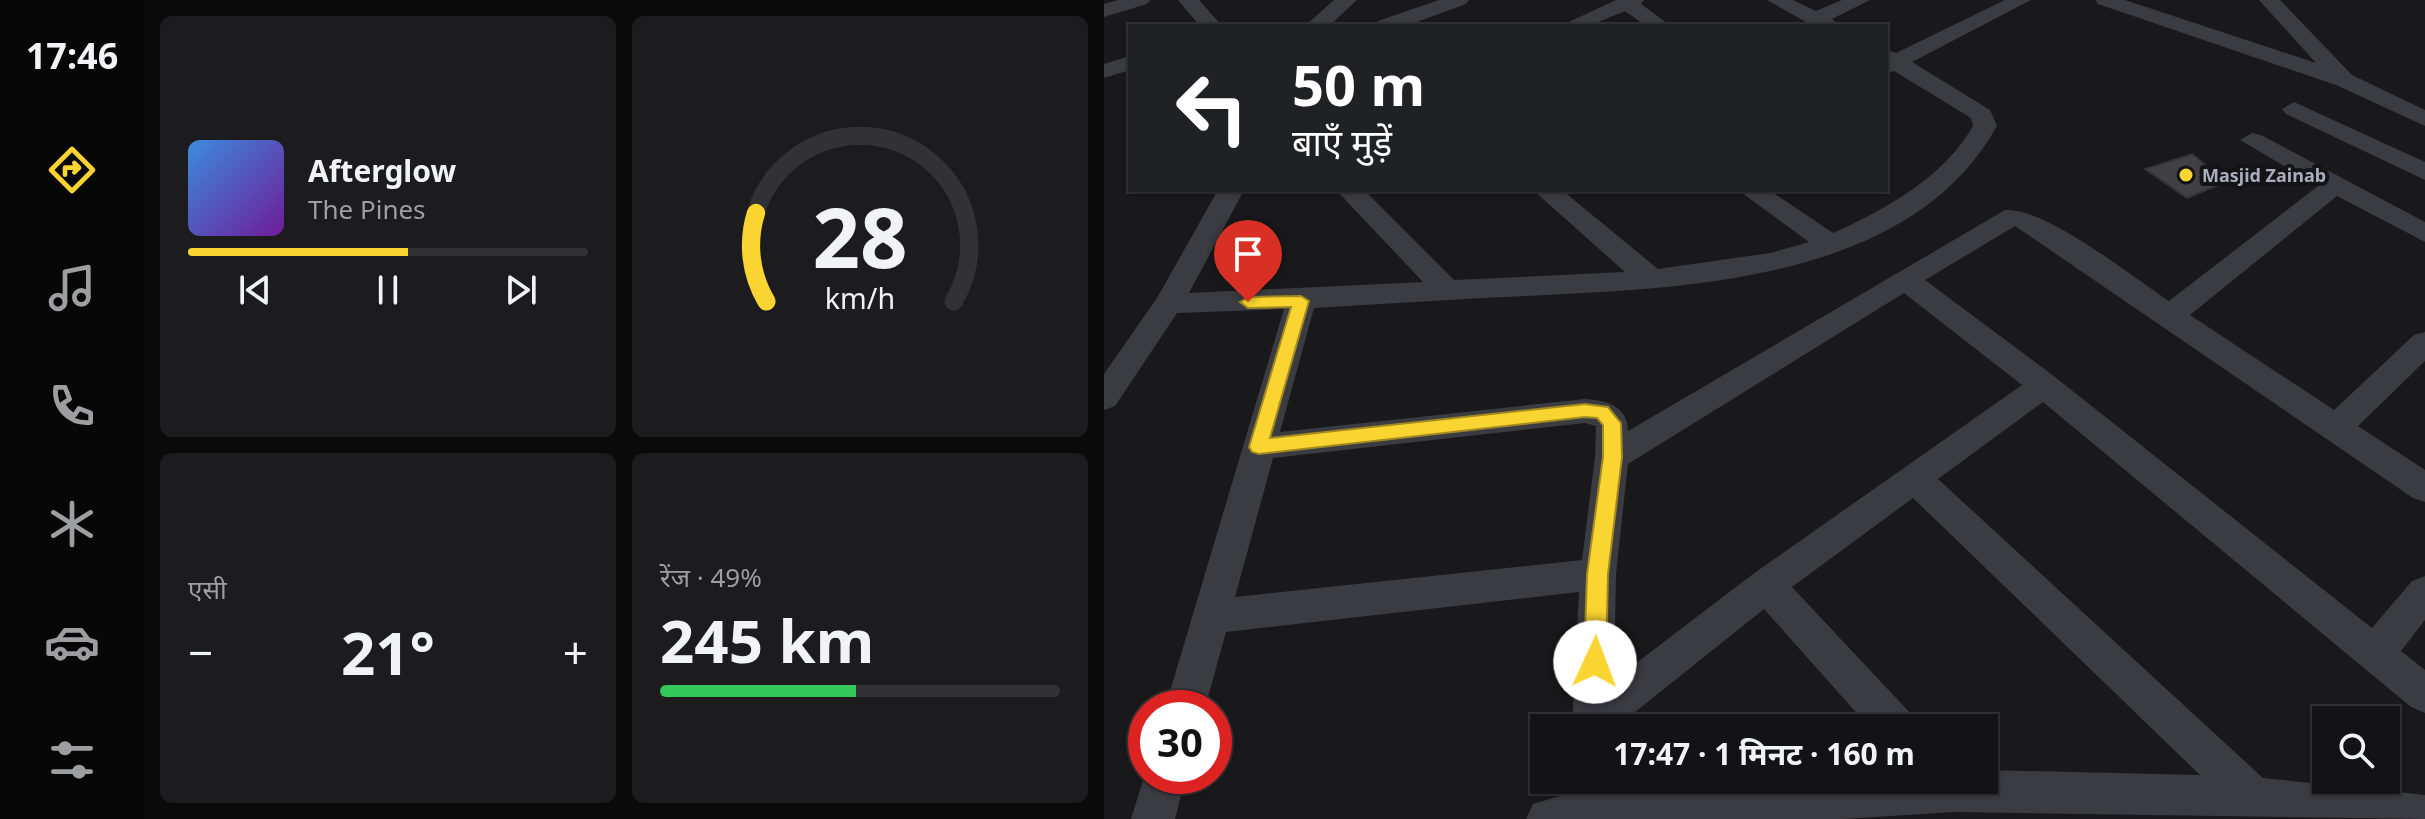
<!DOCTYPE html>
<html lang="hi">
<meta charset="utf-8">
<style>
:root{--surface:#131214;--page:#1c1b1d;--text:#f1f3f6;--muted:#9d9ea0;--line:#323234;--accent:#fad431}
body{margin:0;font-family:"Noto Sans","Noto Sans Devanagari",sans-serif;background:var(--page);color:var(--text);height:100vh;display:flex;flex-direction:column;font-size:30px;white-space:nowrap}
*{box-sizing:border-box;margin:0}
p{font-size:26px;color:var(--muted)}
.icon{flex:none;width:44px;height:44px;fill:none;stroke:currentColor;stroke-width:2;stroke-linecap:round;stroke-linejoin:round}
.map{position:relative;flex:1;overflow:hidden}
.panel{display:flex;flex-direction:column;gap:16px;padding:16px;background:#0a0a0b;width:960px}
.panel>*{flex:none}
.banner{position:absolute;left:24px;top:24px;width:760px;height:168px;border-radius:0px;box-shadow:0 2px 6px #0004,0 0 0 2px var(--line);background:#202124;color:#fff;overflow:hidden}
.tools{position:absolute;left:1208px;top:706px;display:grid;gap:16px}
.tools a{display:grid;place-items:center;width:88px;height:88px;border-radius:0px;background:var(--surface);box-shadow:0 2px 6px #0004,0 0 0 2px var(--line);font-size:40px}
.speed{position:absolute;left:24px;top:690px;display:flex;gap:16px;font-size:40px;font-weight:700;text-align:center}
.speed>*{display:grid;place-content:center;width:104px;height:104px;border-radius:50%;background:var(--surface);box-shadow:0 2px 6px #0004,0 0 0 2px var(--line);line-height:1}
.speed .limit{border:12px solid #d22;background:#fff;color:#111}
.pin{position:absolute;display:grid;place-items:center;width:68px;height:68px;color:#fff;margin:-82px -34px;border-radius:50% 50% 50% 0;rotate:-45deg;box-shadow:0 0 8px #0007}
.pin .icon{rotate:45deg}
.me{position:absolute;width:88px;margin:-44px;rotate:2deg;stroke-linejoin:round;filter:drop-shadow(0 0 6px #0008)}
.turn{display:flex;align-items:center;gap:28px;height:168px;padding:0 32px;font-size:36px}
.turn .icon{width:104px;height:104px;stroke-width:2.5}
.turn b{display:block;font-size:56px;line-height:68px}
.big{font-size:60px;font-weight:700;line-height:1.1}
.panel .tile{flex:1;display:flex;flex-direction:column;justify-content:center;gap:12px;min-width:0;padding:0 28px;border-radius:12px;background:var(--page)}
.panel .dial{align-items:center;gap:0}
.dial svg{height:208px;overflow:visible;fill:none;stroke:var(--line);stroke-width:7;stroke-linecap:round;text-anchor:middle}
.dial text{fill:var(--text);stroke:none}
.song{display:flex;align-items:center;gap:24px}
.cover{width:96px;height:96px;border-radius:12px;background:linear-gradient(135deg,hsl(210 70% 55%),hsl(280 70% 35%))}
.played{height:8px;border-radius:4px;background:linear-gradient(90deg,var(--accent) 55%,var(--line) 55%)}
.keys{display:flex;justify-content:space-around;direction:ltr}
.heat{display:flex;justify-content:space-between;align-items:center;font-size:44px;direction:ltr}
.charge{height:12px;border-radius:6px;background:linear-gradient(90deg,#34c759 49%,var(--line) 0)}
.panel .tiles{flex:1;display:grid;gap:16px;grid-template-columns:repeat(2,1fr)}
.trip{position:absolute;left:426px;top:714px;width:468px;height:80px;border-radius:0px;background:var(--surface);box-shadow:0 2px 6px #0004,0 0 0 2px var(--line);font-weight:700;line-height:80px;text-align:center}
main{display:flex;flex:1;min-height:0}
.tabs{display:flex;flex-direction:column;width:144px;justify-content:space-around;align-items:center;background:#080708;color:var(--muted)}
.tabs .icon{width:56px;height:56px}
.tabs .current{color:var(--accent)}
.tabs b{font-size:36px;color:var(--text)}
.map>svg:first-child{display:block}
.building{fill:#404045;stroke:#333237;stroke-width:2}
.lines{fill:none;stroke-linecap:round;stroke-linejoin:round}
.street{fill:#3b3b42;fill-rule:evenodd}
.route{fill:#fad431;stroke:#a28a20;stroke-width:2}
.poi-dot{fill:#fad431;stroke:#141316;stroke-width:3}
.labels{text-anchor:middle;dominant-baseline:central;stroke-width:8;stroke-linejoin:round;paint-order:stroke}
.far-poi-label{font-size:18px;font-weight:bold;fill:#aaadbb;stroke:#141316;text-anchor:start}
</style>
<main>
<nav class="tabs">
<b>17:46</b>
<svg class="icon current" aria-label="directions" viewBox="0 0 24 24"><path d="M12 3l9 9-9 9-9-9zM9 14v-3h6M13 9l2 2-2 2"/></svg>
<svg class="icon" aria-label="music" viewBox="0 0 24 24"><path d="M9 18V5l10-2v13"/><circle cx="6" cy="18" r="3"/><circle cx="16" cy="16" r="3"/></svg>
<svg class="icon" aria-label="phone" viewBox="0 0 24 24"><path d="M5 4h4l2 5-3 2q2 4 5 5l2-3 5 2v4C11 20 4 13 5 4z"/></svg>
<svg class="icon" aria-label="climate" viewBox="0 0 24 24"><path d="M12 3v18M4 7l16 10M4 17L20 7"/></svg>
<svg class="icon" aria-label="car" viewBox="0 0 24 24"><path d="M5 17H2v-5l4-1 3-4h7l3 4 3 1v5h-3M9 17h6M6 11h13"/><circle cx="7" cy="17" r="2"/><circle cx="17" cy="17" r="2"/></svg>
<svg class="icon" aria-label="filters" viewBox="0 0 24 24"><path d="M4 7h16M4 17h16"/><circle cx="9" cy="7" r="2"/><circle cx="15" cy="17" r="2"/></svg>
</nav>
<section class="panel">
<div class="tiles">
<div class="tile">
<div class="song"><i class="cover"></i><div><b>Afterglow</b><p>The Pines</p></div></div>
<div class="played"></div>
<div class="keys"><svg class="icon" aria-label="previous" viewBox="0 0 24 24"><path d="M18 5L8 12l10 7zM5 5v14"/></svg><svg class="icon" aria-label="pause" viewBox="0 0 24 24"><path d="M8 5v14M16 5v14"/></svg><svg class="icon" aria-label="next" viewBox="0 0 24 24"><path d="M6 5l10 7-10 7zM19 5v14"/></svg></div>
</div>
<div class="tile dial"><svg viewBox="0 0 100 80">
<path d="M14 69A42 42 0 1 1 86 69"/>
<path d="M14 69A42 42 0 0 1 10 35" stroke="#fad431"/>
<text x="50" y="56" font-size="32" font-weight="700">28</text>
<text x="50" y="72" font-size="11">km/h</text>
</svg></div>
<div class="tile"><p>एसी</p>
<div class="heat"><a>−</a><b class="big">21°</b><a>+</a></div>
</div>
<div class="tile"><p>रेंज · 49%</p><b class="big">245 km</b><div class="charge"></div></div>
</div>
</section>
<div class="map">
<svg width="1321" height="819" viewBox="0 0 1321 819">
<rect width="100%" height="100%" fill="#19181b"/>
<!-- building -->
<polygon class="building" points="1088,154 1122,182 1083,198 1041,169"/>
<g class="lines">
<!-- street -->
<g class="street">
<polygon points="14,0 46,0 43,4 0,17 0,4"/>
<polygon points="74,0 95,0 118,26 96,26"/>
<polygon points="230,0 253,0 225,26 201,26"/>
<polygon points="335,0 365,0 362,4 302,26 271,26 274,21"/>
<polygon points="512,0 540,0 537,4 567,26 542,26 521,11 485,26 456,26"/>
<polygon points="663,0 689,0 712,11 738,0 766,0 728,19 736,26 709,26"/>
<path d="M901,0H927L808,62L886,110L893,126C806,283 580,288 422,296C351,299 281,304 210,308L176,432L481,399C502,400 524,406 524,431L901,210C942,207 1028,277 1065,301L1214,186L1136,140L1148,133L1157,135L1321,222V242L1233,196L1086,315L1230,410L1310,335L1321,332V361L1254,426L1321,470V502L1309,498L911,226L821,280L951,377L1268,628L1308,581L1321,576V620L1297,651L1321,670V713L1307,707L939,402L834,479L1159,778L1321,795V819L850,812L739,819H422L429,804L459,795L461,780H503L502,790L673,780H880V770L1096,775L809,498L688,587L807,714L813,728H766L660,609L511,728H468L475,592L122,632L101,708H61L180,309L73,313L11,406L0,410V374L53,298L114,190H140L85,293L319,282L232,190H260L350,280L521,272L429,190H458L554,269L666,253L705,242L634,190H665L729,233C782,209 839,178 869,126L867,118L790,71L782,73V49L792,53ZM800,293L918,385L649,574L510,680L512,574L524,464ZM481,423L492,426L491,457L478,560L131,597L169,458Z"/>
<polygon points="991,0 1021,0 1212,63 1155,0 1176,0 1248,75 1321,110 1321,126 1232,85 994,4"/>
<polygon points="26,56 26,70 0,78 0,64"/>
<polygon points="1190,102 1321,162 1321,180 1182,114 1178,109"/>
<polygon points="42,771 42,776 82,776 71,819 27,819"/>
</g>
</g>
<!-- route -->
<polygon class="route" points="197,296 205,301 166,438 481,404 504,407 517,423 518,457 504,574 502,662 499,669 491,672 483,669 480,662 483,574 499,457 499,425 493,418 481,417 155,454 148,452 145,447 187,307 144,308 136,302 144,297"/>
<!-- markers -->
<circle class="poi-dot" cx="1082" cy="175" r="8"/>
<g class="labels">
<!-- far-poi labels -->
<g class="far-poi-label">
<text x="1098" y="175">Masjid Zainab</text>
</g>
</g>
</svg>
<div class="tools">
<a><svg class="icon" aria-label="search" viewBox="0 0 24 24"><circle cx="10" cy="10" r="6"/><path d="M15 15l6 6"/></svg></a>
</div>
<div class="speed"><div class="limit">30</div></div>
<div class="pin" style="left:144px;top:302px;background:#d93025"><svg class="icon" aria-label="arrive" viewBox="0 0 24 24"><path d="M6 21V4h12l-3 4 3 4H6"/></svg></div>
<svg class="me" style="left:491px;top:662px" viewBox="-20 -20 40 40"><circle r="19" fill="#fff"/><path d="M0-13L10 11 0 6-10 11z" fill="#fad431"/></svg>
<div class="trip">17:47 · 1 मिनट · 160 m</div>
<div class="banner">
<div class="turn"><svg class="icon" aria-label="left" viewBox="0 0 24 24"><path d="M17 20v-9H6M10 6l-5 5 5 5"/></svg><div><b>50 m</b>बाएँ मुड़ें</div></div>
</div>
</div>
</main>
